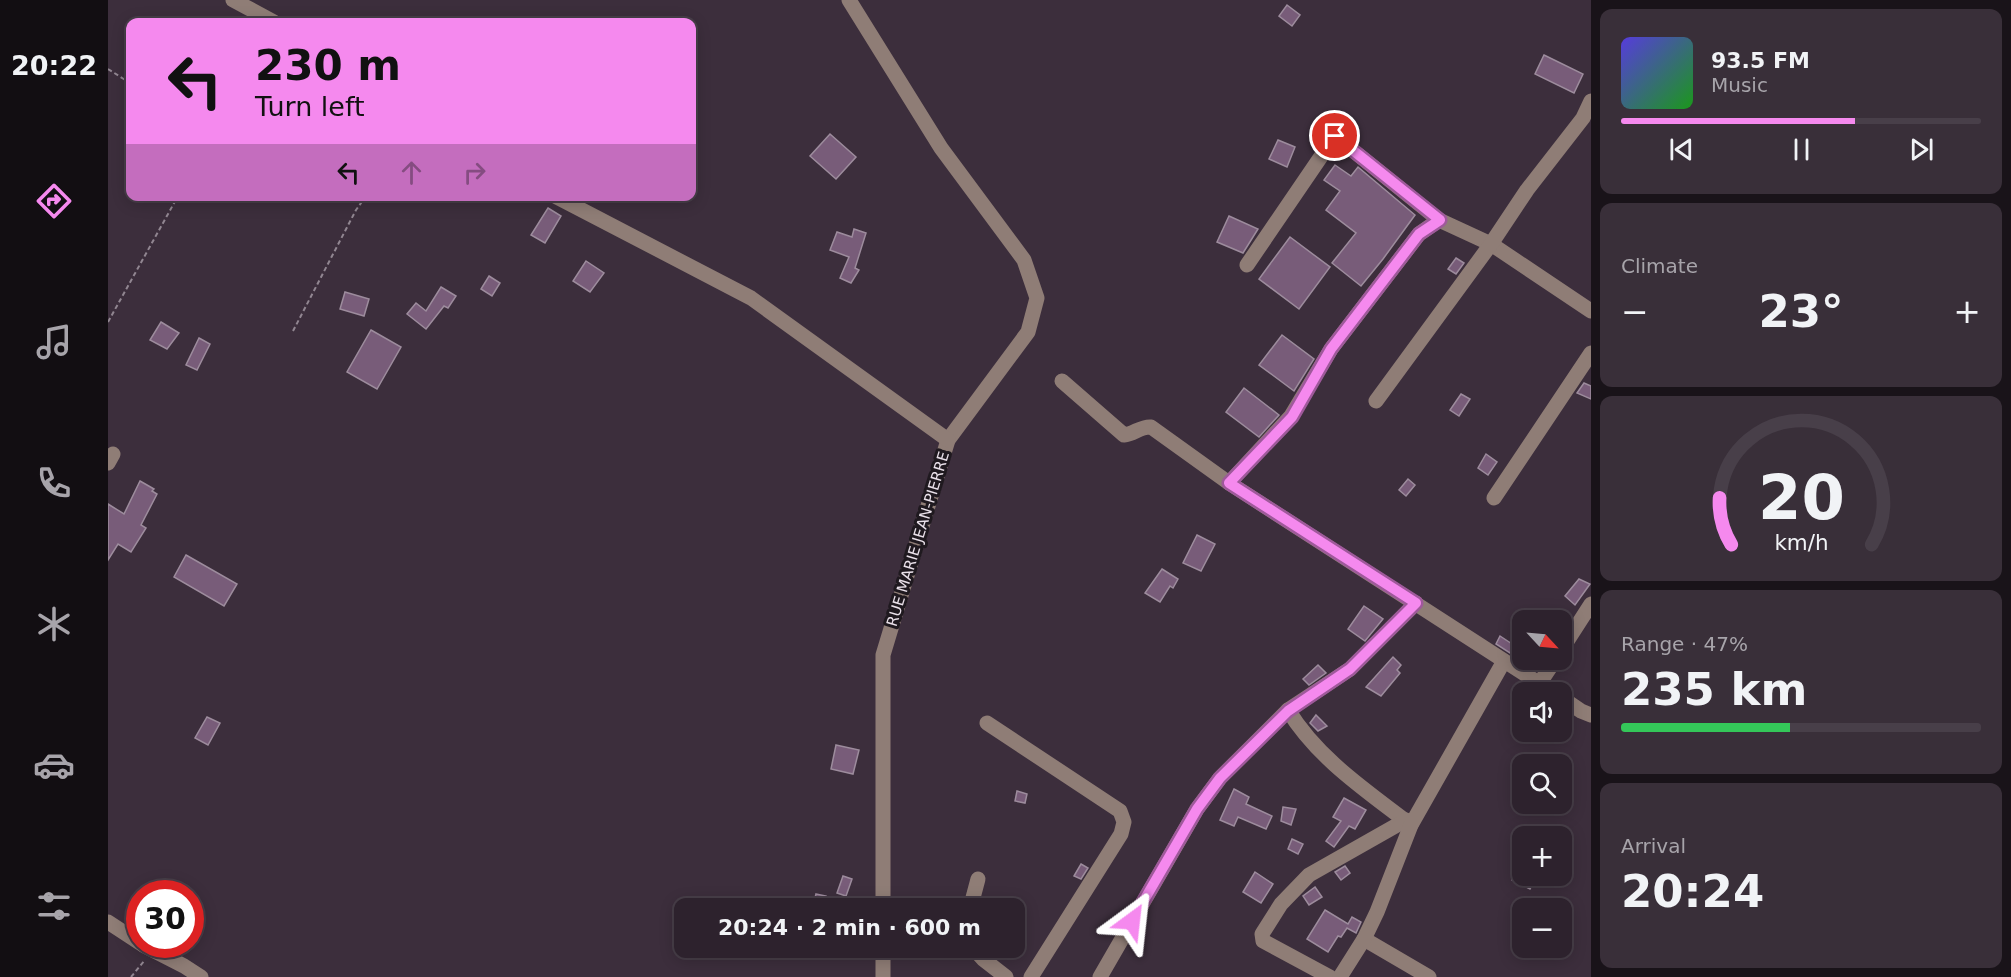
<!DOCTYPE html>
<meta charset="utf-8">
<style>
:root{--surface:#2d222d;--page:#392f39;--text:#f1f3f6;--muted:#a7a4aa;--line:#483f49;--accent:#f589ee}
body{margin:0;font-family:"DejaVu Sans",sans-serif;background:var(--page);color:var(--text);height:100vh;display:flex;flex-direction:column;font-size:22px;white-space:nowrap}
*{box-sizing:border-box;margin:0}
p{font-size:20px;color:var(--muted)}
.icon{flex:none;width:33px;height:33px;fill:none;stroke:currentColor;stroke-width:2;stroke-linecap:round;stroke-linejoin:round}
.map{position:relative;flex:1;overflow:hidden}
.sheet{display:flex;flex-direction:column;gap:9px;padding:9px;background:#191319;width:420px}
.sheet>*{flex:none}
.hud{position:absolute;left:18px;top:18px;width:570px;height:183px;border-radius:12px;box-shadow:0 3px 15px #0003,0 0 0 2px var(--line);background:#f589ee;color:#111;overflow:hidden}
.needle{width:39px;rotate:116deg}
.tools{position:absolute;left:1404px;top:610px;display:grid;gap:12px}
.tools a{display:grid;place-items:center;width:60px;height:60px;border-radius:12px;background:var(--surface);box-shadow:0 3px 15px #0003,0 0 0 2px var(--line);font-size:30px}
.speed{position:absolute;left:18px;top:880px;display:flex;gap:12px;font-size:30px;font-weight:700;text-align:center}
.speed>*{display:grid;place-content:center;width:78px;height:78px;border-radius:50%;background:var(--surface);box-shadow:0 3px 15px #0003,0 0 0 2px var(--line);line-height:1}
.speed .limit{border:9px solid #d22;background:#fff;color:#111}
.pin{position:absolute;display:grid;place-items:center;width:51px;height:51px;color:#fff;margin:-26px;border:3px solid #fff;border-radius:50%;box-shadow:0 2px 6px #0007}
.me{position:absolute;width:66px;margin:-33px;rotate:30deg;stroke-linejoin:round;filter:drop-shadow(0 0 4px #0008)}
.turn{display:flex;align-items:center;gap:21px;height:126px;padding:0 30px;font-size:27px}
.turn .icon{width:78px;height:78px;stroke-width:2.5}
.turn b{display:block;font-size:42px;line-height:51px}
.lanes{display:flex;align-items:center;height:57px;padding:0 30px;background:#0003;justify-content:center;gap:30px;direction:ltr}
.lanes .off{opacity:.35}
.big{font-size:45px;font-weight:800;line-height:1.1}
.sheet .tile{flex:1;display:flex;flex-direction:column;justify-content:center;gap:9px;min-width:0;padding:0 21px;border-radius:12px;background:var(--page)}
.sheet .dial{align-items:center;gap:0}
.dial svg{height:156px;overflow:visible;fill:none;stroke:var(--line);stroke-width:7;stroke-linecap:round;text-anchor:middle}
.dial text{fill:var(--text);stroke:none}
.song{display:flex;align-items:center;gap:18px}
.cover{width:72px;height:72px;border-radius:9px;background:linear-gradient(135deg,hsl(250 70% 55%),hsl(120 70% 35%))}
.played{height:6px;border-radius:3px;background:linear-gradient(90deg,var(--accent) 65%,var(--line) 65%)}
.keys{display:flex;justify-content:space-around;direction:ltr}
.heat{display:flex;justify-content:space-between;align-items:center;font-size:33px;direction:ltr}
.charge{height:9px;border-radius:4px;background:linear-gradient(90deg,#34c759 47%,var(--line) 0)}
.trip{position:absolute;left:566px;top:898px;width:351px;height:60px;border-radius:12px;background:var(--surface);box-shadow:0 3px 15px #0003,0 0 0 2px var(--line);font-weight:800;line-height:60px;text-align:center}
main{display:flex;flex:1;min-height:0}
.dock{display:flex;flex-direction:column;width:108px;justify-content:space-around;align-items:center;background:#120e12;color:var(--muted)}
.dock .icon{width:42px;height:42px}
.dock .selected{color:var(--accent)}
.dock b{font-size:27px;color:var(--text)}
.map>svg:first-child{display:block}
.building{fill:#785c79;stroke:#9d8c9d;stroke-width:1.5}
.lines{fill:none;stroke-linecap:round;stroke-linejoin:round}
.path{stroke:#918691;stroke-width:2;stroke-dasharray:4.5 3;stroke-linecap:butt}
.minor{stroke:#8f7d76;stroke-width:15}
.route-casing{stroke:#9f599b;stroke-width:15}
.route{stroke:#f589ee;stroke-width:10}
.labels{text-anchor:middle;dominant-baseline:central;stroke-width:6;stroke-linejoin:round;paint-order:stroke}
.street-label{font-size:15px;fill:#eae1ea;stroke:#1f191f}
</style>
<main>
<nav class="dock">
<b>20:22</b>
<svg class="icon selected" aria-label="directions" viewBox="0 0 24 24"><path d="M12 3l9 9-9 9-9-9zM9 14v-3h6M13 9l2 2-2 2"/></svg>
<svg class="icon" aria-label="music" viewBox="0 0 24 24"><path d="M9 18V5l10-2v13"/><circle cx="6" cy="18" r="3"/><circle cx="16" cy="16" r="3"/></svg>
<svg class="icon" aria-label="phone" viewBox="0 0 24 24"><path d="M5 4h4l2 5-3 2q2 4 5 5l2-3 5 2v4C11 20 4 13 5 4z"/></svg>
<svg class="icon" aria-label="climate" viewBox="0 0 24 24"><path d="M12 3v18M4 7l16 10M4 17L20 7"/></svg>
<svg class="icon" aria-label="car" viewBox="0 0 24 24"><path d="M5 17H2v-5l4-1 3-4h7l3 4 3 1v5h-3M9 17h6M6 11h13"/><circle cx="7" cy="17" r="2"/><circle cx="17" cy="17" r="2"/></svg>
<svg class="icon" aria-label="filters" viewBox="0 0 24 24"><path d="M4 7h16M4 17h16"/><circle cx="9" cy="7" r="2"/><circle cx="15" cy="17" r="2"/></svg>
</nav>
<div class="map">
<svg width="1483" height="977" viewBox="0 0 1483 977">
<rect width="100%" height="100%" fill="#3c2e3c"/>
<!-- building -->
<g class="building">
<polygon points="1179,5 1192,15 1184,26 1171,16"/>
<polygon points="1436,55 1475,74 1466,93 1427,74"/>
<polygon points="722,134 748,157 728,179 702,156"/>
<polygon points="1170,140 1187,147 1179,167 1161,159"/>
<polygon points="1227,165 1243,176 1250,167 1307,215 1275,259 1253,286 1224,263 1248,233 1218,210 1232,191 1216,180"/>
<polygon points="440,208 453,216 437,243 423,235"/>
<polygon points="1121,216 1150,229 1135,253 1109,242"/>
<polygon points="746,229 758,233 747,268 751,270 743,283 732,278 741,257 722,250 729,232 744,237"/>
<polygon points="1182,237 1222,267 1191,309 1151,279"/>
<polygon points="1348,258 1356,263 1348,274 1340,269"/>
<polygon points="478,261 496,273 482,292 465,281"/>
<polygon points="381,276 392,283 384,296 373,289"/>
<polygon points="333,287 348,296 340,308 336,306 318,329 299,314 308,303 318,311"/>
<polygon points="237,292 261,299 256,316 232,309"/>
<polygon points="53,322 71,333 59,349 42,340"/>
<polygon points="263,330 293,347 269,389 239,372"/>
<polygon points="1174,335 1206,359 1186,391 1151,365"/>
<polygon points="91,338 102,344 89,370 78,365"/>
<polygon points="1476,383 1483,386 1483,399 1469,393"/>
<polygon points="1136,388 1171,415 1151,437 1118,412"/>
<polygon points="1353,394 1362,399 1351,416 1342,410"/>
<polygon points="1378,454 1389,462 1380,475 1370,468"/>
<polygon points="1300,479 1307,485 1298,496 1291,490"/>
<polygon points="32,481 46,489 44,491 49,494 33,525 38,528 23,552 10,544 0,560 0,504 16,514"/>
<polygon points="1089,535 1107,544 1093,571 1075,563"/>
<polygon points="78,555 129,584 116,606 66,577"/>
<polygon points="1054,569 1070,579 1065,588 1062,586 1052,602 1037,593"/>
<polygon points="1471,579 1482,584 1467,605 1457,596"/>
<polygon points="1256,606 1275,619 1257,641 1240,629"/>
<polygon points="1392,636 1407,646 1402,653 1388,644"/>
<polygon points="1285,657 1293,665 1289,670 1292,673 1273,696 1258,687"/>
<polygon points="1210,665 1218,673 1201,685 1195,679"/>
<polygon points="1208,715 1219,726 1210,731 1202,723"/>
<polygon points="99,717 112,723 100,745 87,738"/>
<polygon points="728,745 751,750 745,774 723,769"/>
<polygon points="1126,789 1141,797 1138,804 1164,816 1158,829 1130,817 1126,826 1112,820"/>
<polygon points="909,791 919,794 917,803 907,801"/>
<polygon points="1236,798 1258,810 1247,829 1241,826 1226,847 1218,841 1233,821 1225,817"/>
<polygon points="1175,807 1188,809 1183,825 1173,821"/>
<polygon points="1184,839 1195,844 1190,854 1180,849"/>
<polygon points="973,864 980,868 973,879 966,876"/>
<polygon points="1237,866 1242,873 1233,880 1227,872"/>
<polygon points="1409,870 1414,873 1414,876 1420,876 1427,879 1422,889 1404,880"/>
<polygon points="1147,872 1165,884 1153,903 1135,892"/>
<polygon points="735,876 744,879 738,896 729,893"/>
<polygon points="1207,887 1214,897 1201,905 1195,896"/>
<polygon points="708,894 718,896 715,908 705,906"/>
<polygon points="1217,910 1240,924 1244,917 1253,922 1248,933 1239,928 1233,937 1230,936 1220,952 1199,939"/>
</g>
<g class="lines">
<!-- path -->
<g class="path">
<polyline points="0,69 22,83"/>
<polyline points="0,322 70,196"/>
<polyline points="185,331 248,210 258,196"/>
<polyline points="23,977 37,960"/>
</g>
<!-- minor -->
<g class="minor">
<polyline points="125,0 166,22"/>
<polyline points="741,0 833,148 916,260 929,298 920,332 840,440 775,655 775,909"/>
<polyline points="447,196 643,298 840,440"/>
<polyline points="1139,265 1227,136 1331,220 1383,244 1483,311"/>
<path d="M954,381L1016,435C1026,434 1033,426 1043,427L1121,483L1446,693"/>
<polyline points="1268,401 1383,244 1419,190 1475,118 1483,101"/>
<polyline points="0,463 5,454"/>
<polyline points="1121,483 1183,416 1223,349 1311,234 1331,220"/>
<polyline points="1386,498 1483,353"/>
<polyline points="1454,649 1483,604"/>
<polyline points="1431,684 1447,660"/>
<polyline points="1454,698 1473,711 1483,715"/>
<path d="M1180,710C1210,759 1259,791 1303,825"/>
<polyline points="879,723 1012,811 1016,822 1013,834 923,977"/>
<polyline points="862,909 870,879"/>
<polyline points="0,922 32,943"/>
<polyline points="1256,939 1321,977"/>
<polyline points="35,945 76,966 93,977"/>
<polyline points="775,948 775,977"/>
<polyline points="865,948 875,959 898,977"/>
<polyline points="992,977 1089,809 1112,778 1180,710 1242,669 1308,603"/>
<polyline points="1222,977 1155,941 1154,934 1173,904 1201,875 1298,820"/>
<polyline points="1232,977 1256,939 1269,912 1303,825 1396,661"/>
</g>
</g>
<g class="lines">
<!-- route casing -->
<g class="route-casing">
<polyline id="route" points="1024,921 1089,809 1112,778 1180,711 1242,669 1308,603 1121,483 1184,417 1223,349 1311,234 1332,220 1227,136"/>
</g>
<!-- route -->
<use href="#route" class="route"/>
</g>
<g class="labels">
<!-- street labels -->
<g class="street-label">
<text transform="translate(810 539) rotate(-73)">RUE MARIE JEAN-PIERRE</text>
</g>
</g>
</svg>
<div class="tools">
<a><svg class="needle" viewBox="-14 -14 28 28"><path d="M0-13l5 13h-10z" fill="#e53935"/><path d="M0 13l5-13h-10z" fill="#a7a4aa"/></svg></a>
<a><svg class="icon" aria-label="sound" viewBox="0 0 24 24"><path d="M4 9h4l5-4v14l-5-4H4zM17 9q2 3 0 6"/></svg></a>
<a><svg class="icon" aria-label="search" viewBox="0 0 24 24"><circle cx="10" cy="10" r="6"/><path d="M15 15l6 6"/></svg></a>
<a>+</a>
<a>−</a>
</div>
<div class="speed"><div class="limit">30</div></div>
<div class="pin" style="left:1227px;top:136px;background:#d93025"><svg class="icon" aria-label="arrive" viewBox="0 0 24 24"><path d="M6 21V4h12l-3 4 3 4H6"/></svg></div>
<svg class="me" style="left:1024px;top:921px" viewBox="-20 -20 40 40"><path d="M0-17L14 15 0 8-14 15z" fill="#f589ee" stroke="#fff" stroke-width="4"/></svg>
<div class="trip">20:24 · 2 min · 600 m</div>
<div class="hud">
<div class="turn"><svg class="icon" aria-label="left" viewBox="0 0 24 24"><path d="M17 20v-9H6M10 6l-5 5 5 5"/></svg><div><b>230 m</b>Turn left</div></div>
<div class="lanes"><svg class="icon" aria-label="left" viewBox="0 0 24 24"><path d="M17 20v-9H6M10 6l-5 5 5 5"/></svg><svg class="icon off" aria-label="ahead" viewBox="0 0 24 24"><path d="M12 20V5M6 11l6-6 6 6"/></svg><svg class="icon off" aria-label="right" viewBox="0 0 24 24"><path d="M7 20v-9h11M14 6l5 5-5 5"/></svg></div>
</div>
</div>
<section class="sheet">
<div class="tile">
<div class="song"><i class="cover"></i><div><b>93.5 FM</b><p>Music</p></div></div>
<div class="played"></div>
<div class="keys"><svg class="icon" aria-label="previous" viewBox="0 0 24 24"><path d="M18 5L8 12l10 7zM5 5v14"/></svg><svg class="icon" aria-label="pause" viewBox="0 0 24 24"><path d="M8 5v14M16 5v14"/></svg><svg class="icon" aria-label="next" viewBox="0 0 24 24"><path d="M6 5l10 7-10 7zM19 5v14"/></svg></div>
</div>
<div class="tile"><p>Climate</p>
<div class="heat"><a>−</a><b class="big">23°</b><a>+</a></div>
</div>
<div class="tile dial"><svg viewBox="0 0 100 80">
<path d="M14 69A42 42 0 1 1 86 69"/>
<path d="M14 69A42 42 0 0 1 8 45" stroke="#f589ee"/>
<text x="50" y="56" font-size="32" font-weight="700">20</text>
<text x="50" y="72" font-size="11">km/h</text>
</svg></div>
<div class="tile"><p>Range · 47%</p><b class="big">235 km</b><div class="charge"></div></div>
<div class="tile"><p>Arrival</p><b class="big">20:24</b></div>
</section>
</main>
